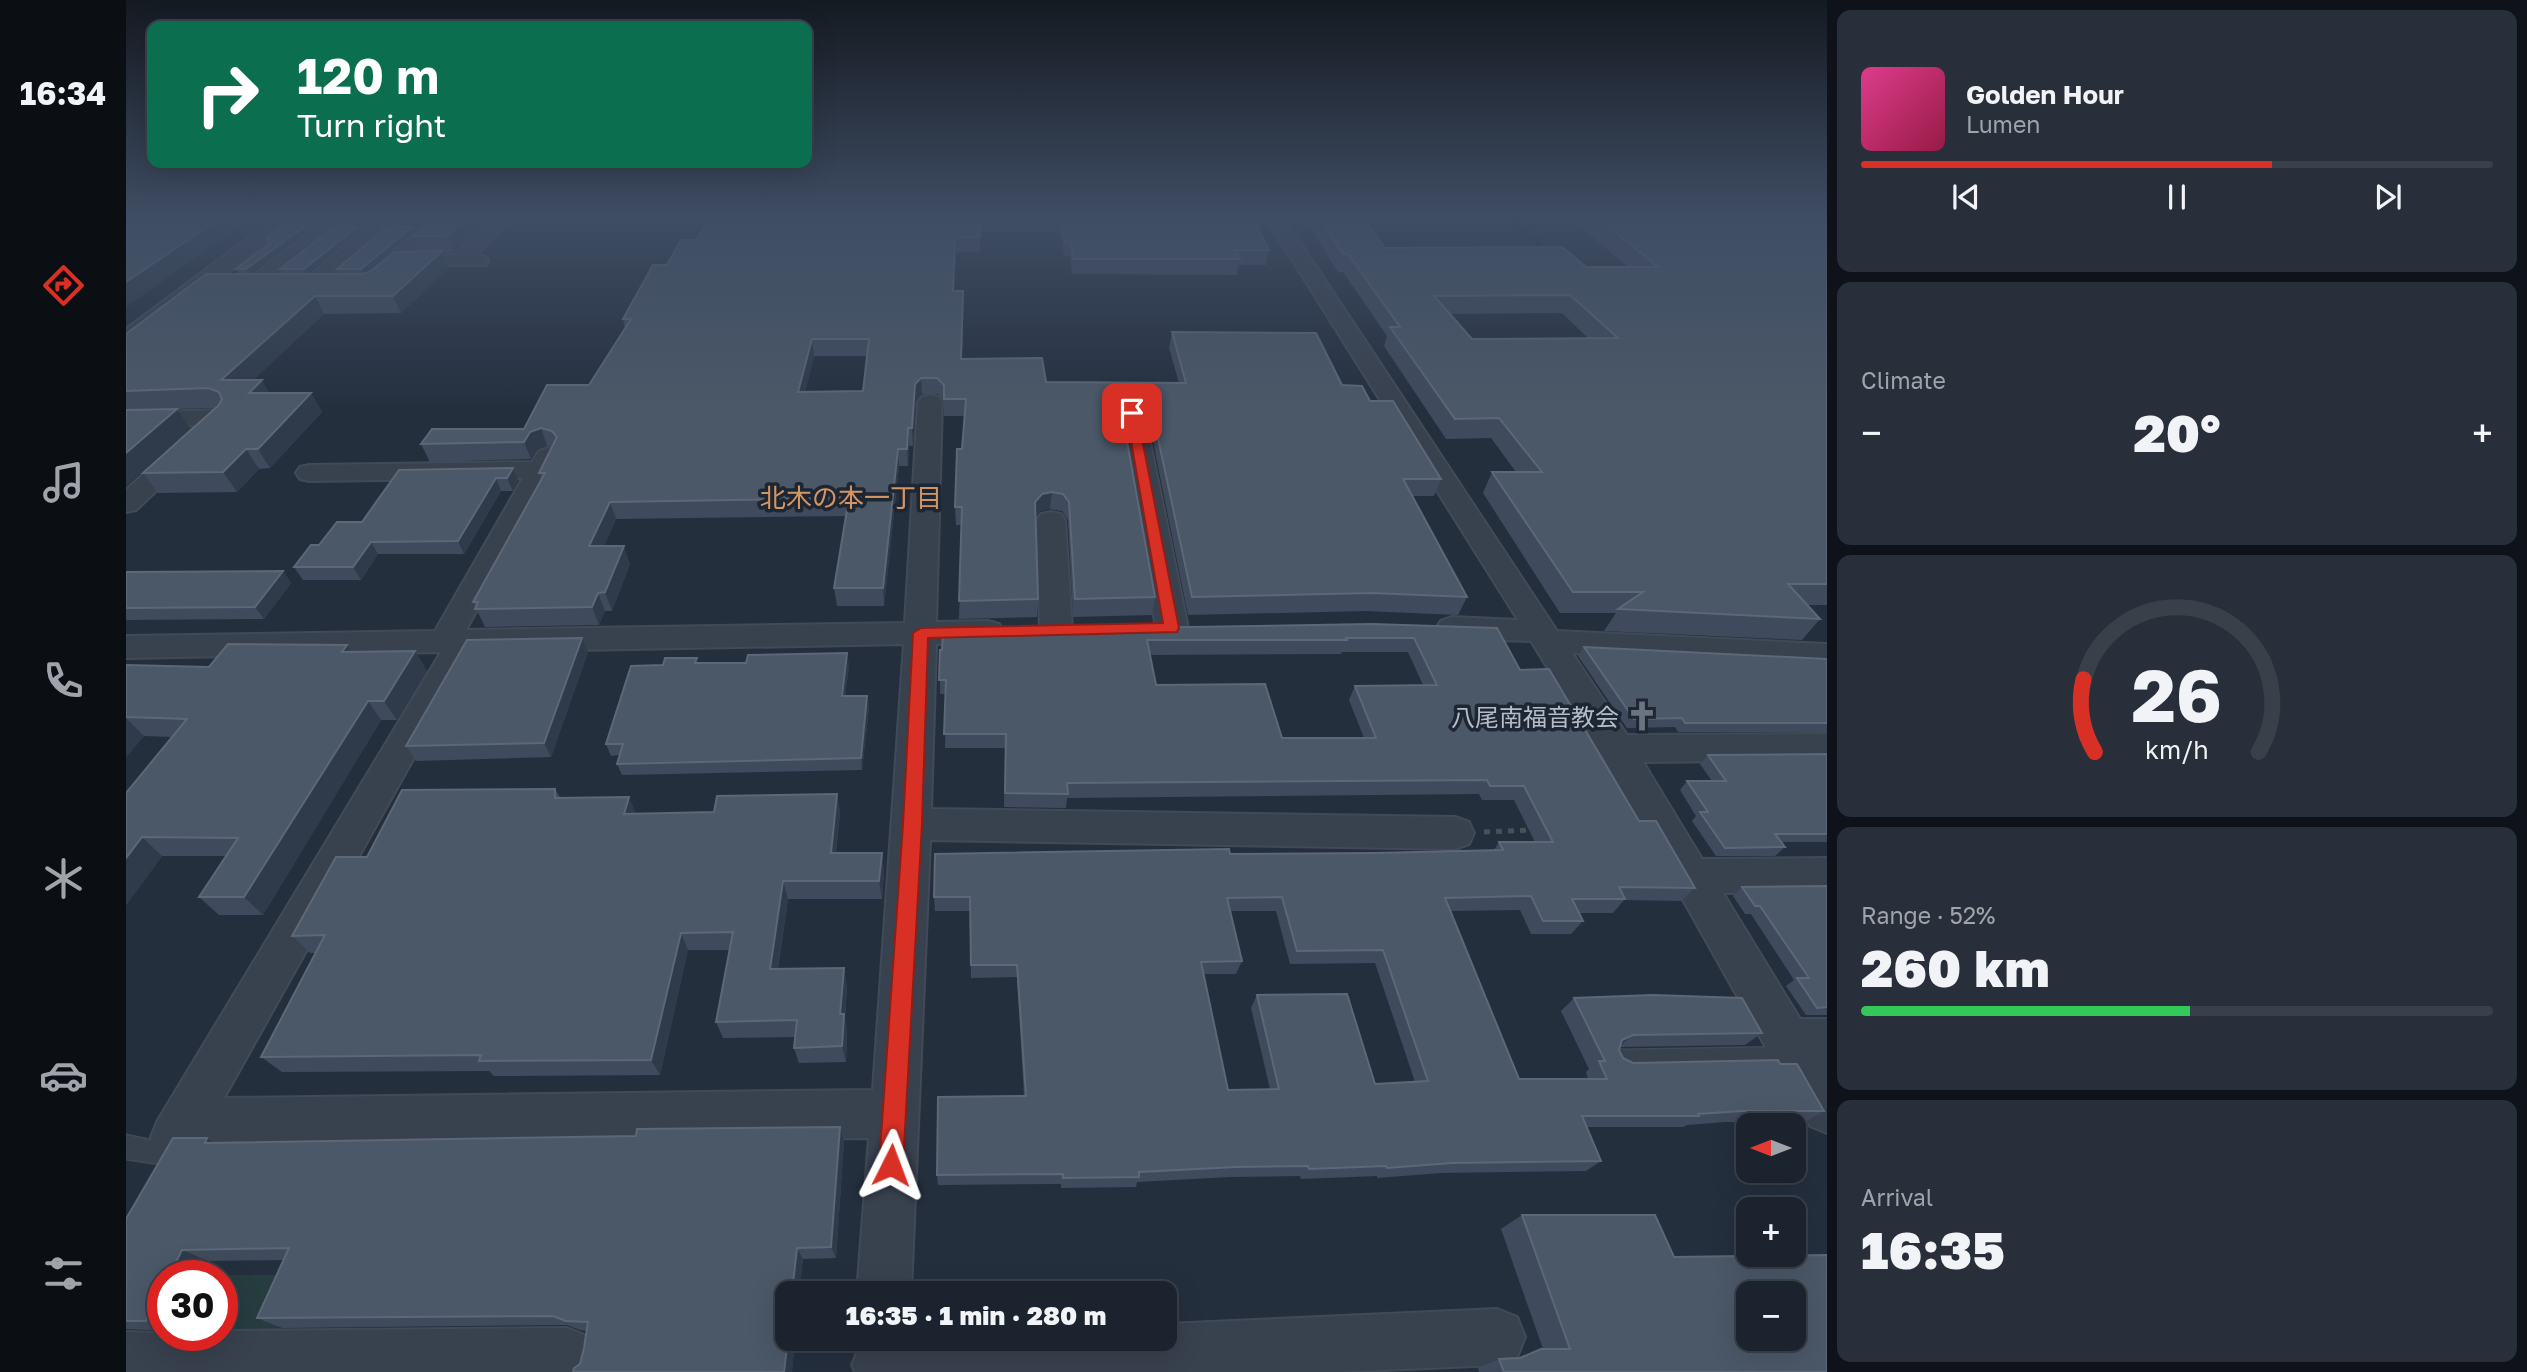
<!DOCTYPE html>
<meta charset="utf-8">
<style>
:root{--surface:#1b232e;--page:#282f3a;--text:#f1f3f6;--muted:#a0a4aa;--line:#39404a;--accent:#d93025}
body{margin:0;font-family:"Golos Text","Noto Sans JP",sans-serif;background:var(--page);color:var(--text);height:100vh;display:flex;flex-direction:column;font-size:26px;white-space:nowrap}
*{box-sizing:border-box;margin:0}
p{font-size:23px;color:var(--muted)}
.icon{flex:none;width:38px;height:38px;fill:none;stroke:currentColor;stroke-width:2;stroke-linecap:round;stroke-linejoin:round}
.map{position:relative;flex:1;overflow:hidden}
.side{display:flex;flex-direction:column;gap:10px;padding:10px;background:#0f1319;width:700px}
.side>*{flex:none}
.guide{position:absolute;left:21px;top:21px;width:665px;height:147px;border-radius:14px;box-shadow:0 7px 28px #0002,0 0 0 2px var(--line);background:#0b6e4f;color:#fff;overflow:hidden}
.needle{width:46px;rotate:270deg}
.tools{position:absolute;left:1610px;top:1113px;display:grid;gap:14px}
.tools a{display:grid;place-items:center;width:70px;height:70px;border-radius:14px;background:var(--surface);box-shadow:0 7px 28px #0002,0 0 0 2px var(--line);font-size:35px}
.speed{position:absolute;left:21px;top:1260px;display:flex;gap:14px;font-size:35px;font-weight:700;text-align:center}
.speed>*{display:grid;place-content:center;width:91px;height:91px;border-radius:50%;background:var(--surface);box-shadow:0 7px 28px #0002,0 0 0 2px var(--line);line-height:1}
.speed .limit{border:10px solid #d22;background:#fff;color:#111}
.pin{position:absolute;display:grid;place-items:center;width:60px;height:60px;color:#fff;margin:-30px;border-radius:14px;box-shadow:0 4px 10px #0006}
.me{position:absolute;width:77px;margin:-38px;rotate:3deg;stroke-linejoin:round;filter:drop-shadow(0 0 5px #0008)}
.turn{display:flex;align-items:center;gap:24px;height:147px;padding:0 35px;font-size:32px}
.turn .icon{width:91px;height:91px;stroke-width:2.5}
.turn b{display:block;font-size:49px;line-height:60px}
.big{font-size:52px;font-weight:800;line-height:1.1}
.side .card{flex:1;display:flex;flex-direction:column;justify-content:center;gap:10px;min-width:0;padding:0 24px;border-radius:14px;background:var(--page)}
.side .dial{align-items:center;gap:0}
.dial svg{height:182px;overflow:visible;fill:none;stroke:var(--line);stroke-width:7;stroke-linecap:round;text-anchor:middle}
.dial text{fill:var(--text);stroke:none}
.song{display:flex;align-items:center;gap:21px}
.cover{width:84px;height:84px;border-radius:10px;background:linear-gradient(135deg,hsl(330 70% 55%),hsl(340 70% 35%))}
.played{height:7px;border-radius:4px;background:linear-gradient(90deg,var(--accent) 65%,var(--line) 65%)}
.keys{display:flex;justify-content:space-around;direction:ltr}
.heat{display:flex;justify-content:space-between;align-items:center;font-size:38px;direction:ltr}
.charge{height:10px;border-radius:5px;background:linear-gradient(90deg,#34c759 52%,var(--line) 0)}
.trip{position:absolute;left:649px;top:1281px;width:402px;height:70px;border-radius:14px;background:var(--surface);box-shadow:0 7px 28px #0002,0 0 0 2px var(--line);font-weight:800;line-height:70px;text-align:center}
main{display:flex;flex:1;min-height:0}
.menu{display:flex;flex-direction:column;width:126px;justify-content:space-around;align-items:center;background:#0b0e12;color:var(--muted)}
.menu .icon{width:49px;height:49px}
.menu .active{color:var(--accent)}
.menu b{font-size:32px;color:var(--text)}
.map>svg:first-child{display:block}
.green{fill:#263c3f}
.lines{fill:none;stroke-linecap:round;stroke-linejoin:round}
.stream{stroke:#17263c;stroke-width:5}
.service-casing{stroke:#414a57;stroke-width:3}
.minor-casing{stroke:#414a57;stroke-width:4}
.path{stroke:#3f5557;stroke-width:5;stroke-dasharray:6 6;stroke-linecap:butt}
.service{fill:#38414e;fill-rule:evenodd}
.minor{fill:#38414e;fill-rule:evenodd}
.wall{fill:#3f4b5c;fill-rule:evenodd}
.shaded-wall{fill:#2f3b4b}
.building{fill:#4b5868;stroke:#5c6777;stroke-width:2;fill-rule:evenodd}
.route{fill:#d93025;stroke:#8d1f18;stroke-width:2}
.labels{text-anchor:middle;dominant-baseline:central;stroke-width:7;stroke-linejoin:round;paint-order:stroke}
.poi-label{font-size:24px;fill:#b4bcc9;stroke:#1d2633;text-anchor:end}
.neighbourhood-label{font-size:26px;fill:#d59563;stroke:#1d2633}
</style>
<main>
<nav class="menu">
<b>16:34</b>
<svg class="icon active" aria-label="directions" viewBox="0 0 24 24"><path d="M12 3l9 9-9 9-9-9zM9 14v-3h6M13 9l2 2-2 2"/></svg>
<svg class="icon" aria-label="music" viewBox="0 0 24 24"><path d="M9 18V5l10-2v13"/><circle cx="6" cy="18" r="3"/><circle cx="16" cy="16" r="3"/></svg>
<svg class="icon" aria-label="phone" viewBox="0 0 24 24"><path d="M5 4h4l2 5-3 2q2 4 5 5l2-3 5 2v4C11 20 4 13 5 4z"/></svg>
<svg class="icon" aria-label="climate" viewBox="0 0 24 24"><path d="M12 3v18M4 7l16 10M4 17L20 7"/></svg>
<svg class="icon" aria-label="car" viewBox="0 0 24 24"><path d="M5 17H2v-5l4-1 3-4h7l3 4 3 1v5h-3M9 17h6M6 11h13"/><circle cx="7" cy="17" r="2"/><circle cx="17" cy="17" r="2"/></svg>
<svg class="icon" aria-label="filters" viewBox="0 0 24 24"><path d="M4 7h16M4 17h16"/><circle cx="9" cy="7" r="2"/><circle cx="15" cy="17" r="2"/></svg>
</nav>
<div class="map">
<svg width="1701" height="1372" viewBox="0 0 1701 1372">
<rect width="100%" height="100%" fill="#242f3e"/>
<!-- green -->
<polygon class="green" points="176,1275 150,1335 96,1335 96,1276 86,1275"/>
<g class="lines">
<!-- stream -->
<polyline class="stream" points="1389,221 1423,254"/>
<!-- service casing -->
<g class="service-casing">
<g id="service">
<polygon points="1666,1047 1674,1050 1677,1058 1674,1066 1666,1069 1493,1072 1485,1069 1482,1061 1485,1053 1493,1050"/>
<polygon points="0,1135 48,1145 52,1153 48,1161 40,1165 0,1159"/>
</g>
</g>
<!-- minor casing -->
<g class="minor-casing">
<g id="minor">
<polygon points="149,218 328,218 287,255 329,255 365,218 384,218 350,255 360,257 362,261 360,265 275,265 254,283 240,283 237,279 240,275 295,229 262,229 194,287 180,287 177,283 180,279 241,228 211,228 136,287 122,287 119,283 122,279 189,228 159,227 45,317 8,344 0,345 0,329"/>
<polygon points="1140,218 1158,218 1431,631 1701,644 1701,666 1446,653 1501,735 1701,734 1701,760 1517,762 1576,859 1701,858 1701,892 1597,893 1674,1019 1701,1019 1701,1133 1684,1126 1478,759 1405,641 1326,639 1315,635 1310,628 1315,621 1326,617 1392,620"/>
<path d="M804,395L812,397L816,402L810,622L862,621L873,624L878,632L873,640L862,643L810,644L805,809L1329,817L1343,822L1348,833L1343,844L1329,849L804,840L785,1293H731L743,1138L71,1146L66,1154L49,1161L32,1154L25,1137L32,1120L315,652L0,658V636L309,631L397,478L183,481L174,479L170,473L174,467L183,465L406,462L413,451L422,448L431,451L435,456L340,630L779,623L792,402L796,397ZM778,644L747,1090L98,1098L347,652Z"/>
<polygon points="1006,406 1014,408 1018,413 1062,628 1057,635 1046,639 1035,635 1030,628 994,413 998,408"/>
<polygon points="94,410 103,412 106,417 103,422 10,510 0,512 0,490 71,425 0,427 0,413"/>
<polygon points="925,512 935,514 939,520 946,630 941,638 930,641 919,638 914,630 911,520 915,514"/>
<polygon points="1371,1309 1391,1317 1399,1337 1391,1357 1371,1365 1213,1372 729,1372 726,1365 734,1345 749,1339 1040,1339 1040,1324"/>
<polygon points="441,1328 461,1336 469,1356 465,1372 0,1372 0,1332 96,1335 96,1331"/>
</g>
</g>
<!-- path -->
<polyline class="path" points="1358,832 1409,830"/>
<!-- service -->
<use href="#service" class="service"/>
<!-- minor -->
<use href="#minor" class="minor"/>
</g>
<!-- wall -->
<g class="wall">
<polygon points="361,218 328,252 316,252 323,268 275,313 198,314 127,380 144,393 185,393 196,412 144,468 133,469 111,492 32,493 17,473 89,408 51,409 64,428 0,486 0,334 112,274 110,269 144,243 141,238 179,226 181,230 123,274 156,274 154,269 234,231 181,274 213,274 211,269 286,227 288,232 238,273 293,251 287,236"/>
<path d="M584,218H1127L1143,250L1140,265H1112L1111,275L946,274L944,256H938L935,232L854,231V252H830L828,291L837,307L836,359L920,382L1053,383L1043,348L1046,332L1216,385L1244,401L1315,479L1308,496H1287L1341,597L1332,615L1240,611L1062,615L1021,412L1015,405L1005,403L995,407L1029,597L1026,615L947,617L942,520L936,511L924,509L914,511L910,518L912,599L911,617L833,619L836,525H830L829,507L836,449L839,416H818V401L812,394H796L790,400L787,446H783L782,466H773L758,606H711L708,588L720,516L490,519L478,546L504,564L486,611H479L473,625L359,627L347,602L415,480L413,473L426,447L421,446L411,450L405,459L304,462L295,444L398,429L463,385L499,328L497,319L541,265L570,240ZM688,356H741L737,391L679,392Z"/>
<path d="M1178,218H1237L1259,248L1460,267H1502L1444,218H1701V605H1682L1694,619L1676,640L1478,631L1490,613H1434L1357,493L1366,472H1390L1365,438L1320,439L1258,346L1261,336L1217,272H1212ZM1436,313L1463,339H1346L1324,314Z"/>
<polygon points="387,468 392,481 387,491 375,491 338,554 252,554 235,580 177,580 168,567 193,545 236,522"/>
<polygon points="157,571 165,583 138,619 0,620 0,572"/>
<path d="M1246,624L1394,670L1513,821L1569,888L1555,901L1498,900L1487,913H1453L1457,921L1445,934H1405L1394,910L1325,911L1393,1079H1462L1460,1072L1463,1069L1435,1011L1448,998L1636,1033L1619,1045L1494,1047L1493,1050L1497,1058L1507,1063L1654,1064L1698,1111L1679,1122H1599L1561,1125L1557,1127H1460L1475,1161L1460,1171L1315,1173L1251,1178V1176L1175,1179L1174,1176L1104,1177L1011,1182L1010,1187L935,1188V1184L812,1185L811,1175L898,1096L891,977L845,978L844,911H809L808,897L1104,854L1249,853L1368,850L1373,842H1409L1388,800H1356L1353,794L941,798L940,808L878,807L879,748H819L820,694H814V650ZM1216,652H1282L1297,685L1229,686L1223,700L1238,738H1156L1030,685L1024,655L1215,654ZM1104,911H1150L1164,964L1249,963L1289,1082L1249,1084L1131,995L1125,1008L1144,1089L1102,1090L1077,974H1110L1116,961Z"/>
<polygon points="456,638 462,652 425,757 290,761 280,746"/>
<polygon points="221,645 225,652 289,651 301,671 271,720 255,720 137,915 93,915 73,897 100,856 36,856 0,905 0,793 46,737 18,736 0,757 0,665 83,667"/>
<polygon points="1458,647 1701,659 1701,732 1552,732 1549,727 1501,728 1452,656"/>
<polygon points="572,663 723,665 719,696 741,696 743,708 736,770 496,775 491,764 493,755 485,756 480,744 537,665"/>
<polygon points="1701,754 1701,842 1655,842 1659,847 1649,856 1590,856 1566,821 1570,816 1554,790 1561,781 1586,781 1574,764 1582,755"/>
<polygon points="429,789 434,797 511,814 588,812 711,794 714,813 710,853 756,853 758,872 756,899 662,899 652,969 721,985 719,1018 721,1030 720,1062 673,1063 668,1048 669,1037 597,1038 590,1022 603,950 562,950 534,1075 368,1076 363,1071 156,1072 135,1057 189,953 184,953 166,936 241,857"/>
<polygon points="1701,886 1701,1015 1680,1015 1660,986 1668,980 1625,914 1619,914 1607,896 1616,887"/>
<polygon points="714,1127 718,1141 710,1258 677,1259 673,1293 662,1293 662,1339 669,1339 666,1372 454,1364 458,1348 461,1331 454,1330 441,1325 156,1328 131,1318 157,1260 82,1261 37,1276 37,1331 0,1329 0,1219 81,1138 89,1142 510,1136"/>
<polygon points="1396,1215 1548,1257 1701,1372 1353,1372 1352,1368 1373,1359 1394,1358 1417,1349 1375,1229"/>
</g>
<!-- shaded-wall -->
<g class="shaded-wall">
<polygon points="94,218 126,218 0,307 0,282"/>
<polygon points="127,218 145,218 132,227"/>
<polygon points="339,218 361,218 328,252 321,236"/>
<polygon points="179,226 181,230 123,274 120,269"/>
<polygon points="232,226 234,231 181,274 178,269"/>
<polygon points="286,227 288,232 237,274 235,269"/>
<polygon points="829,237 830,252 827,307 827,291"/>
<polygon points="316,251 323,268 275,313 267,296"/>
<polygon points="189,296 198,314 107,399 95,380"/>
<polygon points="686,339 688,356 675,409 672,392"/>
<polygon points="795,378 796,394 790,400 787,446 786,428 789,384"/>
<polygon points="136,380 147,399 123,393"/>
<polygon points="1008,387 1005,403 996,406 991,413 993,397 998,390"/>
<polygon points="185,393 196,412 144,468 132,449"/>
<polygon points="51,409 64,428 0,486 0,453"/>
<polygon points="415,428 421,446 411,450 405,459 398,442 404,432"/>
<polygon points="782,428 783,446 782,466 781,449"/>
<polygon points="120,449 133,469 111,492 97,472"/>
<polygon points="772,449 773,466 758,606 757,588"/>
<polygon points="387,468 392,481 387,491 381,478"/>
<polygon points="370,478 375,491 338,554 332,541"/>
<polygon points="926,492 924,509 914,511 908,520 909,502 916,494"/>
<polygon points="484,502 490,519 470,564 463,546"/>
<polygon points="245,542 252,554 235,580 227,567"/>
<polygon points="498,546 504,564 486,611 479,592"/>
<polygon points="157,571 165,583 138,619 129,607"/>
<polygon points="472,593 479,611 473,625 466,607"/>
<polygon points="456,638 462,652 425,757 418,743"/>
<polygon points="221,645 233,665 216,652"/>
<polygon points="289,651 301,671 271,720 258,701"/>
<polygon points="721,653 723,665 718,708 716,696"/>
<polygon points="741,696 743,708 736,770 735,758"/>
<polygon points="242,701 255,720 137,915 118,897"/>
<polygon points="0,718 18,736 0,757"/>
<polygon points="711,794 714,813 708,872 705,853"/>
<polygon points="503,797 511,815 498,814"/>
<polygon points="16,837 36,856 0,905 0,858"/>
<polygon points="756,853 758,872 756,899 753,881"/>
<polygon points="657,881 662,899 649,986 644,969"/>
<polygon points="555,933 562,950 534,1075 525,1060"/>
<polygon points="718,968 721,985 719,1018 721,1030 720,1062 716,1046 714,1014"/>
<polygon points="1507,1035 1493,1047 1496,1040"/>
<polygon points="714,1127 718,1141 710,1258 705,1247"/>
<polygon points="81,1138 105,1152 79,1143"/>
<polygon points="671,1248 677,1259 673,1293 666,1293"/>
<polygon points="56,1250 82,1261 75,1276 43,1276"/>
<polygon points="37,1288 37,1327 20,1321"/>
<polygon points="662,1339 669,1339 666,1372 658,1372"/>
</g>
<!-- building -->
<g class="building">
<polygon points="0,218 94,218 0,282"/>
<polygon points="307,218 339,218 321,236 287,236"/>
<path d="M584,218H854V237H829L827,291H837L835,359L916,358L920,382L1060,383L1046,332L1190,333L1216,385L1236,386L1244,401H1267L1315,479H1277L1341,597L1247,593L1066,597L1023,396L1017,389L1008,387L998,390L993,397L1029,597L949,599L943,502L937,494L926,492L916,494L909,502L912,599L833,601L836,507H829L831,449H836L840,399H818V385L811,378H795L789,384L786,428H782L781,449H772L757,588H708L723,498L484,502L463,546H498L479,592L472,593L466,607L349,609L352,602H347L419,473H413L431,437L426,431L415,428L404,432L398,442L295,444L306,429H398L421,385H463L505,319H497L527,265H541L555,240H570ZM686,339H743L737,391L672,392Z"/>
<polygon points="935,218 1127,218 1143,250 1109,250 1114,259 947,259 945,241 939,242"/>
<path d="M1193,218H1237L1259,248L1436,247L1460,267H1532L1472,218H1701V584H1662L1694,619L1492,609L1517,592H1447L1366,472H1416L1373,418L1329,419L1264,327H1274L1222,254H1217ZM1444,295L1492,338L1346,339L1308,296Z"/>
<polygon points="157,225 179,226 120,269 110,269 144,243 141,238"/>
<polygon points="210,226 232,226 178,269 154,269"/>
<polygon points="261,227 286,227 235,269 211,269"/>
<polygon points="316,251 267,296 189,296 95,380 136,380 123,393 185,393 132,449 120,449 97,472 17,473 93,405 96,399 93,392 82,388 0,391 0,334 80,274 235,274 244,272 269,252"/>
<polygon points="51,409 0,453 0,410"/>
<polygon points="387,468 381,478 370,478 332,541 245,542 227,567 168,567 185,545 193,545 211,522 236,522 273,470"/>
<polygon points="157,571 129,607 0,608 0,572"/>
<path d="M1246,624L1371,628L1394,670L1423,669L1513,821H1530L1569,888L1493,887L1499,899H1446L1457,921H1417L1405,896L1319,898L1393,1079H1481L1473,1061H1479L1448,998L1527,995L1616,998L1636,1033L1507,1035L1496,1040L1493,1050L1497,1058L1507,1063L1652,1060L1654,1064H1671L1698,1111H1616L1572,1114L1573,1116H1456L1475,1161L1326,1163L1261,1168L1260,1166L1183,1169L1182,1166L1110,1167L1013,1172V1177L937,1178V1174L811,1175L812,1097L900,1096L891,965H845L844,897H808L809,854L1103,849L1104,854L1249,853L1377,850L1373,842H1427L1398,786H1364L1361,780L941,783L942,794L879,793L880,734H818L820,680H813L814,650H816L817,631ZM1220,638H1288L1311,685L1229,686L1250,738H1156L1139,684L1030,685L1021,640H1221ZM1156,897L1171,951L1257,950L1302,1081L1249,1084L1221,994L1131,995L1153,1089L1102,1090L1075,962L1116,961L1101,898Z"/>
<polygon points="456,638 418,743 280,746 341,640"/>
<polygon points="102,644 221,645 216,652 289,651 258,701 242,701 118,897 73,897 112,838 16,837 0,858 0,793 61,719 0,717 0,665 83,667"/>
<polygon points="1458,647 1701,659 1701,723 1559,723 1556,718 1508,719"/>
<polygon points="721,653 716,696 741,696 735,758 491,764 497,744 480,744 505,666 537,665 539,658 571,658 569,663 620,663 622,655"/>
<polygon points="1701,754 1701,834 1649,834 1659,847 1599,848 1574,812 1582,812 1561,781 1600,781 1582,755"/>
<polygon points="429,789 429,798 503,797 498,814 588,812 591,796 711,794 705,853 756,853 753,881 657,881 644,969 718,968 714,1014 718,1014 716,1046 668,1048 671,1020 590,1022 607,932 555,933 525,1060 353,1061 355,1055 135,1057 199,935 166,936 210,857 241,857 276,790"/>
<polygon points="1701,886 1701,1007 1691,1008 1671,978 1683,978 1634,906 1629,906 1616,887"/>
<polygon points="714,1127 705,1247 671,1248 666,1293 662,1293 662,1339 658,1372 447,1372 448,1368 454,1364 458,1348 462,1322 440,1321 427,1316 131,1318 163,1248 56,1250 43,1276 37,1276 37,1288 20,1321 0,1321 0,1219 47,1138 81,1138 79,1143 510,1136 511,1129"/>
<path d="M1396,1215H1529L1548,1257L1701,1255V1372H1378L1373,1359L1394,1358L1415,1349H1444ZM1622,1293H1668V1339H1622Z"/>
</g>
<!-- sky -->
<linearGradient id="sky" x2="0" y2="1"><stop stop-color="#141a22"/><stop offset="0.53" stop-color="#3f4d63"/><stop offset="1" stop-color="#3f4d63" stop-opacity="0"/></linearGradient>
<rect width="1701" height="410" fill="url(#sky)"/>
<!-- route -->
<polygon class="route" points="1006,410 1011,413 1053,628 1051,632 802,638 796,824 777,1165 773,1173 765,1177 757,1173 753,1165 777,824 787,633 795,628 1037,623 1000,413"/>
<!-- icons -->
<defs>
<g id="church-bare" transform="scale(2.415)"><path d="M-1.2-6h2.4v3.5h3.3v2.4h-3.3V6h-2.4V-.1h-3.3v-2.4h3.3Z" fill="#6b7280" stroke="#1d2633" stroke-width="2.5" paint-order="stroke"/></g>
</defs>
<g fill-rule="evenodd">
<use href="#church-bare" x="1516" y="716"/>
</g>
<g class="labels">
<!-- poi labels -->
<g class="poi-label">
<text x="1493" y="716">八尾南福音教会</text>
</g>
<!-- neighbourhood labels -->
<g class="neighbourhood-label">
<text x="725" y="497">北木の本一丁目</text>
</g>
</g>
</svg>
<div class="tools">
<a><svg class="needle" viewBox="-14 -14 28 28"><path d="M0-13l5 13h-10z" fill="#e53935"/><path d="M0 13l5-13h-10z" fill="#a0a4aa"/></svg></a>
<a>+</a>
<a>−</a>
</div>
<div class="speed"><div class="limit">30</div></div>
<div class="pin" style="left:1006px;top:413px;background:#d93025"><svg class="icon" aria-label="arrive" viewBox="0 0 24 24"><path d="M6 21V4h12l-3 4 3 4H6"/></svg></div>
<svg class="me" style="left:765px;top:1165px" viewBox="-20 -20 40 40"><path d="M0-17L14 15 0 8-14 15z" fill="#d93025" stroke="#fff" stroke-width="4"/></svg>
<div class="trip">16:35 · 1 min · 280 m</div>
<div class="guide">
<div class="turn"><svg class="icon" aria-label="right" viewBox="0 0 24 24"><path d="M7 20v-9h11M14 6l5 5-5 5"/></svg><div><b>120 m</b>Turn right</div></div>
</div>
</div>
<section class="side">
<div class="card">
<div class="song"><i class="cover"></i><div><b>Golden Hour</b><p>Lumen</p></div></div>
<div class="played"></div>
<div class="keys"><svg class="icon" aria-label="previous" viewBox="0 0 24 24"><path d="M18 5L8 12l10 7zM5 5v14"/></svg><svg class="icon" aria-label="pause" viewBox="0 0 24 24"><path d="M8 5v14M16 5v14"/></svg><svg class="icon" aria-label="next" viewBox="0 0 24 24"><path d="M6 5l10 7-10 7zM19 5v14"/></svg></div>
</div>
<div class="card"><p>Climate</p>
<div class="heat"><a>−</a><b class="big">20°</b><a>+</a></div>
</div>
<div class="card dial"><svg viewBox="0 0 100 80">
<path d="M14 69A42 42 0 1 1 86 69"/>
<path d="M14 69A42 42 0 0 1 9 37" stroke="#d93025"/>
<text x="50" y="56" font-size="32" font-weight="700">26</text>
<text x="50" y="72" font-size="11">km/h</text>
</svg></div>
<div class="card"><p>Range · 52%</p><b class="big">260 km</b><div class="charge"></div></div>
<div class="card"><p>Arrival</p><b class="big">16:35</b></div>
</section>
</main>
